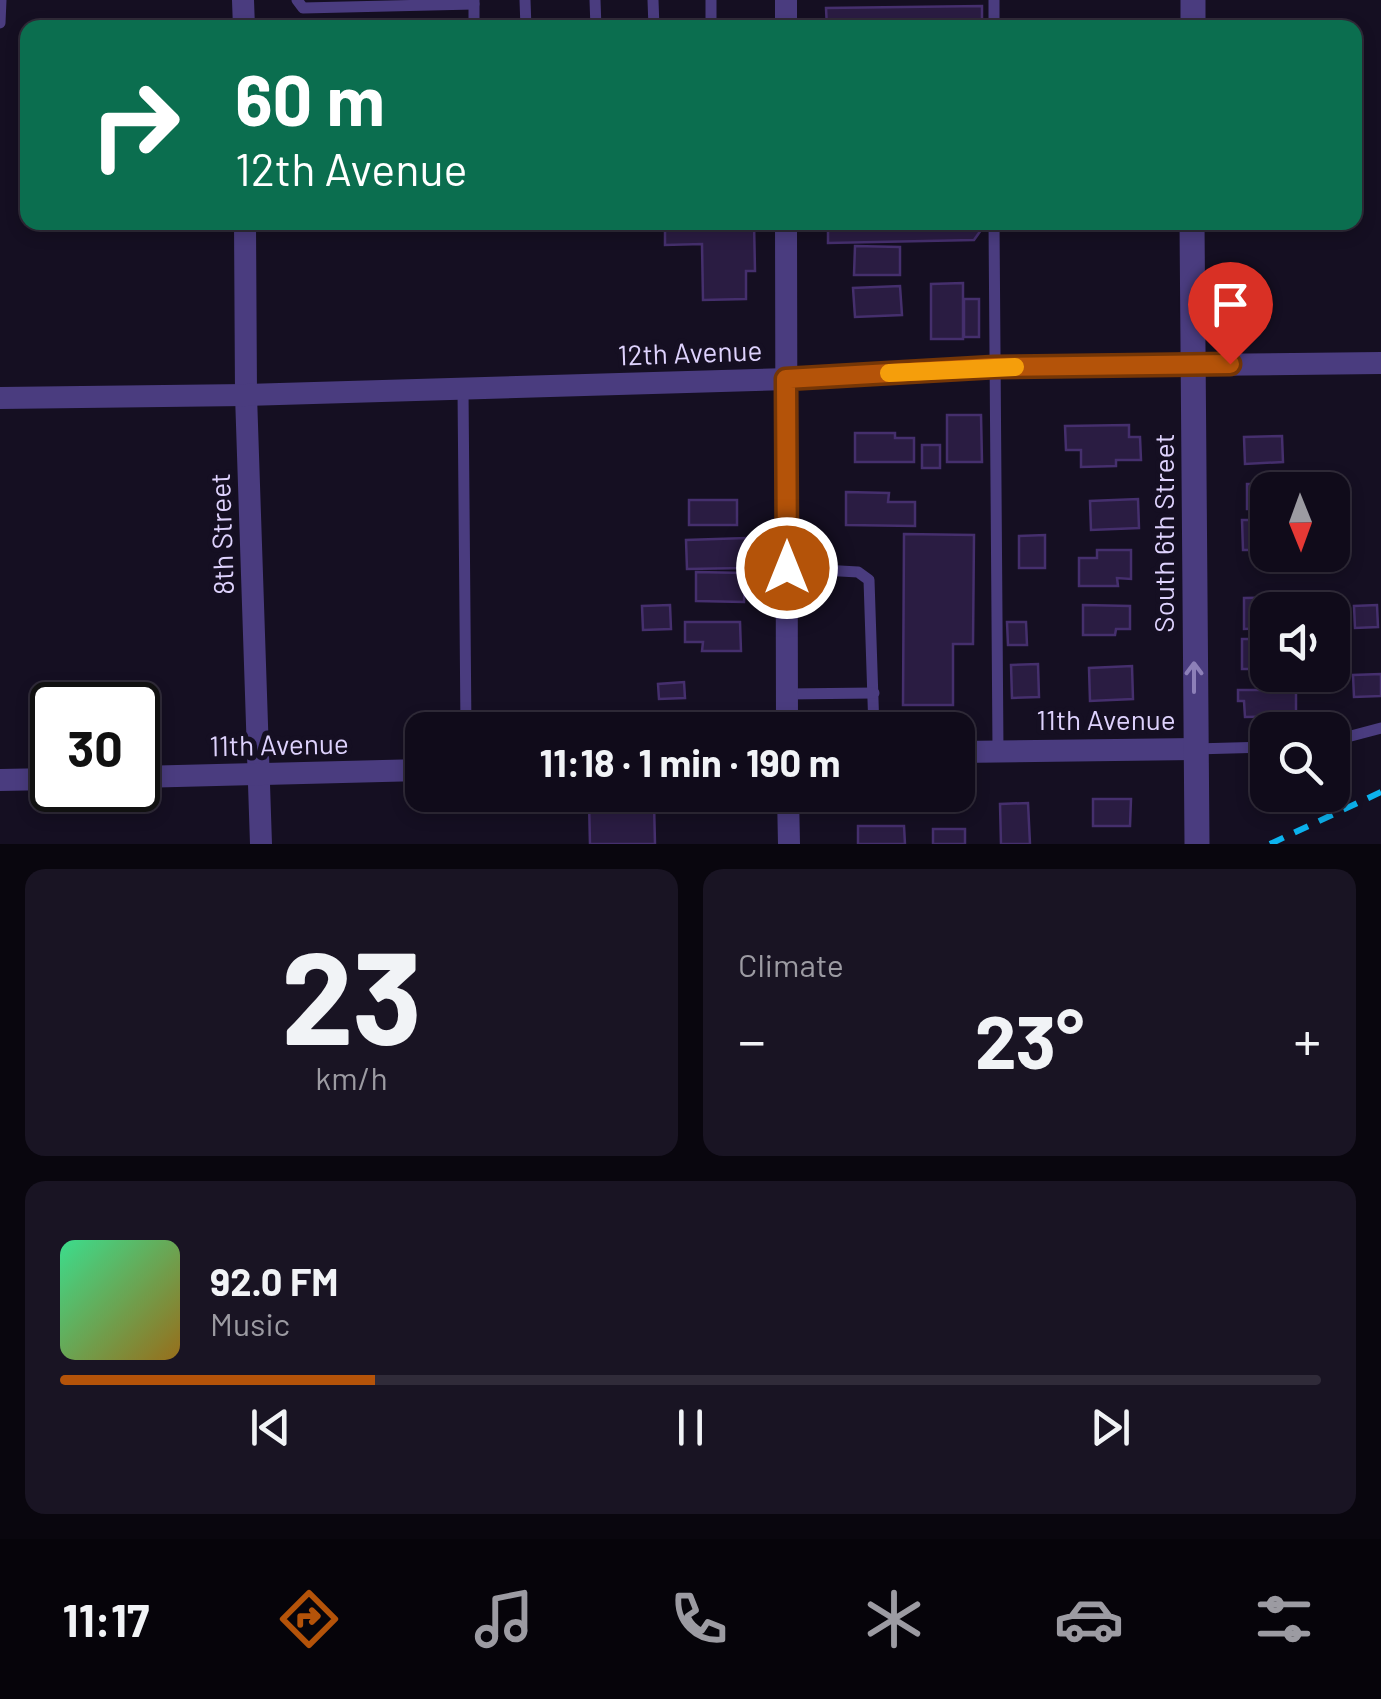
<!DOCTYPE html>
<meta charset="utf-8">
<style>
:root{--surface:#100b1a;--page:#191423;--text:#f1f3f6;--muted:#9c9ba2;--line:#302b39;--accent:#b45309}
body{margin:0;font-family:Barlow,sans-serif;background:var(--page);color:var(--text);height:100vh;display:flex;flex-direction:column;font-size:38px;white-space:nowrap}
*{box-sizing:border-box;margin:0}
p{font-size:32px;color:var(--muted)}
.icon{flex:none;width:55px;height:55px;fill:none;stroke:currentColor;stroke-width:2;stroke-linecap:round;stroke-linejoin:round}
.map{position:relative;height:844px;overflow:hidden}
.side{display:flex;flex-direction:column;gap:25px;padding:25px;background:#09060e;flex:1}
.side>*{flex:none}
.banner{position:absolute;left:20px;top:20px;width:1342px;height:210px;border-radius:20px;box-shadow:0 5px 15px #0003,0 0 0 2px var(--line);background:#0b6e4f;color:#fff;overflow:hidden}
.needle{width:65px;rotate:179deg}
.buttons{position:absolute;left:1250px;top:472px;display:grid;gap:20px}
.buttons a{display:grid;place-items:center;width:100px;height:100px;border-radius:20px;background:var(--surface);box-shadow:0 5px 15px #0003,0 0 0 2px var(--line);font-size:50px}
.speed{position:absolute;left:30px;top:682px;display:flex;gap:20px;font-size:50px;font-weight:700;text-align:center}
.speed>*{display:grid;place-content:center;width:130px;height:130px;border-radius:50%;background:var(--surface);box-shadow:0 5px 15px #0003,0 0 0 2px var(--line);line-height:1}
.speed .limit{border:5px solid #111;border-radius:15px;background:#fff;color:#111}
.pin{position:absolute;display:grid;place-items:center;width:85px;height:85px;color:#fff;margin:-102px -42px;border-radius:50% 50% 50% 0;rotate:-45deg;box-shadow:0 0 10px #0007}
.pin .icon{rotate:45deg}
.me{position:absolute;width:110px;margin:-55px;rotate:0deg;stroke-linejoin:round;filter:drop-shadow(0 0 8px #0008)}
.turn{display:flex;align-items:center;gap:35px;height:210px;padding:0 50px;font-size:45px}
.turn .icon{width:130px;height:130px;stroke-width:2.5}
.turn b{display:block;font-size:70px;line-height:85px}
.big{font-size:75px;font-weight:700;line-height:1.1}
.side .tile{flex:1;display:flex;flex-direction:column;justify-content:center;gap:15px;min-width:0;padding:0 35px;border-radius:20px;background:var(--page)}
.side .dial{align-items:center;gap:0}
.dial b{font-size:130px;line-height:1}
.song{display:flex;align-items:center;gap:30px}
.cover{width:120px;height:120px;border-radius:15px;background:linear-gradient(135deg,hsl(150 70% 55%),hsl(40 70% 35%))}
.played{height:10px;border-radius:5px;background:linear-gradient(90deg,var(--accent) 25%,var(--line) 25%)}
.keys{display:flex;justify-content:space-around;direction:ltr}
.heat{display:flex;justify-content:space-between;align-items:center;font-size:55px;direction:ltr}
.side .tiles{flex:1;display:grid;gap:25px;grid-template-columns:1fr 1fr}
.tile:last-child{grid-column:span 2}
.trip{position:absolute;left:405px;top:712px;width:570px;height:100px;border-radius:20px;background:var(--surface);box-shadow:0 5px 15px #0003,0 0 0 2px var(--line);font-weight:700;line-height:100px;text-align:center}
.tab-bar{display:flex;height:160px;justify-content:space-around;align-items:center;background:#06040a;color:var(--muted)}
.tab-bar .icon{width:70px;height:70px}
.tab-bar .current{color:var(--accent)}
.tab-bar b{font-size:45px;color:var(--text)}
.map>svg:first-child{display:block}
.building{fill:#2a1c42;stroke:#452f6d;stroke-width:2.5}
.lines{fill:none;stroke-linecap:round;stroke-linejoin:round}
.service{stroke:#4a3c7f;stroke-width:11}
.minor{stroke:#4a3c7f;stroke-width:22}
.tertiary{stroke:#4a3c7f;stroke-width:25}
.rail{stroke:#0cb3ef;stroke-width:6;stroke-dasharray:15 12;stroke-linecap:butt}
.oneway{stroke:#8d80b8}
.route-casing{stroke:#753606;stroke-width:25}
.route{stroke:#b45309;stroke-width:18}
.slow{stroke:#f59e0b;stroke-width:18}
.labels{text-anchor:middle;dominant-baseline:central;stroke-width:10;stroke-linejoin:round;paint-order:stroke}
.street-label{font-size:28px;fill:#ded2fd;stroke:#150f22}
</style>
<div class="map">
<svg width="1381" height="844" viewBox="0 0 1381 844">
<rect width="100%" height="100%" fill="#150f22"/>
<!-- building -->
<g class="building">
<polygon points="982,6 982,28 827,28 826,8"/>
<polygon points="665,222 754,222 755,271 746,271 746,299 703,300 702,244 665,245"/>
<polygon points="828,222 981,222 981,230 974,240 828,243"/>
<polygon points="855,246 900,247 900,275 854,275"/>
<polygon points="963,283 963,339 931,339 931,284"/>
<polygon points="900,286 902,315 855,317 853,288"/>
<rect x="964" y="299" width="15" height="38"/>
<polygon points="947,415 981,415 982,462 947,462"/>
<polygon points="1129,425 1129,437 1140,437 1141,460 1116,460 1116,466 1081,467 1081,450 1066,450 1065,426"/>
<polygon points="855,433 895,433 895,438 914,438 914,462 855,462"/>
<polygon points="1282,436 1283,462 1245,464 1244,437"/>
<rect x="922" y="445" width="18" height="23"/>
<polygon points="1247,484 1299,484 1299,490 1268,490 1268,509 1247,509"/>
<polygon points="846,492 889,493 888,502 915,502 915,526 846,525"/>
<polygon points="1138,499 1139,528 1091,530 1090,501"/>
<rect x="689" y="500" width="48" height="25"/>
<polygon points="1242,520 1268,520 1268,550 1243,550"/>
<polygon points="904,534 974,535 973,644 953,644 953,705 903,705"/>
<polygon points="1045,535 1045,568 1019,568 1019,536"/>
<polygon points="746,538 746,568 687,569 686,540"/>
<polygon points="1097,550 1131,550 1131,579 1117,578 1118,586 1079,586 1079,558 1097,558"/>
<polygon points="696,572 745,573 744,602 696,601"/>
<polygon points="1292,597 1293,610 1268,610 1268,628 1244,629 1244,598"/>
<polygon points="1347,603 1348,628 1332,629 1332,610 1321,610 1321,604"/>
<polygon points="670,605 671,629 643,630 642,606"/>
<polygon points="1083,605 1130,606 1130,629 1116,629 1115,635 1083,635"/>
<polygon points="1377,605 1378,627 1355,628 1354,606"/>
<polygon points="685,622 740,622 741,651 702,651 703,642 685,642"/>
<polygon points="1007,622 1026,622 1027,645 1008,645"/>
<rect x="1242" y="639" width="26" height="30"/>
<polygon points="1038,664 1039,697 1012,698 1011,665"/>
<polygon points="1132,666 1133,699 1090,701 1089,668"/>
<polygon points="1381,674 1381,696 1354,697 1353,675"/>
<polygon points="684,682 685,698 659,699 658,684"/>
<polygon points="1238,690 1296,690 1296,716 1245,717 1244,701 1238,701"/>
<polygon points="640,795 641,803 654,803 655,844 590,844 589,802 604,801 604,796"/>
<polygon points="1093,799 1131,799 1130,826 1093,826"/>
<polygon points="1028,803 1030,844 1001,844 1000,804"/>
<polygon points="858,826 904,826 905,844 858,844"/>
<rect x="933" y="829" width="32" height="15"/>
</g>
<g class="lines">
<!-- service -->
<g class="service">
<polyline points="297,0 303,8 474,4"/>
<polyline points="474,0 474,28"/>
<polyline points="525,0 526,28"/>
<polyline points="595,0 596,28"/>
<polyline points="653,0 654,28"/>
<polyline points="994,0 994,28"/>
<polyline points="0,23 1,0"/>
<polyline points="711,28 711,0"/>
<polyline points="994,222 998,750"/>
<polyline points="245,224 305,222"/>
<polyline points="463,389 466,730"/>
<polyline points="787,568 858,572 869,580 874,730"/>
<polyline points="786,694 874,693"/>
<polyline points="1332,741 1381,728"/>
<polyline points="1195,749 1268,747"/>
</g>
<!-- minor -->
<g class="minor">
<polyline points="243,0 244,28"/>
<polyline points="786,0 786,28"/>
<polyline points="245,222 246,395 261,844"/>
<polyline points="786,222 787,730"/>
<polyline points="0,398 246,395 787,379 994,367 1381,363"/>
<polyline points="958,752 1195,749"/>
<polyline points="138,777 422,770"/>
<polyline points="0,780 52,779"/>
<polyline points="788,795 789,844"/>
</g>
<!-- tertiary -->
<g class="tertiary">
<polyline points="1193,28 1193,0"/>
<polyline points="1192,222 1197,844"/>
</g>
<!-- rail -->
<polyline class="rail" points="1270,844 1381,792"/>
</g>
<!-- one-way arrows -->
<defs><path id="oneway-shaft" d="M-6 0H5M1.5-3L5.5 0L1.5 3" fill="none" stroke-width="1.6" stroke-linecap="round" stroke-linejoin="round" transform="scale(2.5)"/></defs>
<use class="oneway" href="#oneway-shaft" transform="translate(1194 677) rotate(-90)"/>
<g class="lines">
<!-- route casing -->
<g class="route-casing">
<polyline id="route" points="787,568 786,379 994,367 1230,364"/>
</g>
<!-- route -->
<use href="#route" class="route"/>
<!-- slow -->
<polyline class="slow" points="889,373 1015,367"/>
</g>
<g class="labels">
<!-- street labels -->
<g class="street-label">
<text transform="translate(690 352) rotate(-2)">12th Avenue</text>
<text transform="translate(1163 533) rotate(-90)">South 6th Street</text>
<text transform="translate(221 534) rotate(-92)">8th Street</text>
<text x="1106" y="719">11th Avenue</text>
<text transform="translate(279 744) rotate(-1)">11th Avenue</text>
</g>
</g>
</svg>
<div class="buttons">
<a><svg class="needle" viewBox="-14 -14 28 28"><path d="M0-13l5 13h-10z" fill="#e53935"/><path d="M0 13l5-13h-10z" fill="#9c9ba2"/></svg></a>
<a><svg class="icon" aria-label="sound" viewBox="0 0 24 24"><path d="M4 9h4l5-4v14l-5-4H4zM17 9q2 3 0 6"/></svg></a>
<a><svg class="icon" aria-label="search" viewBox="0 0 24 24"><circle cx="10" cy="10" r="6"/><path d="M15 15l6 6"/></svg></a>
</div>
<div class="speed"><div class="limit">30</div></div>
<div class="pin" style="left:1230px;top:364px;background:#d93025"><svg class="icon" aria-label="arrive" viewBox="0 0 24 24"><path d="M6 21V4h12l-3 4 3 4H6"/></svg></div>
<svg class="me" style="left:787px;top:568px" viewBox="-20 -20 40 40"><circle r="17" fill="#b45309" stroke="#fff" stroke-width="3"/><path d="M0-11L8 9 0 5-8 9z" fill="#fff"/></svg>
<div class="trip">11:18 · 1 min · 190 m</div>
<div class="banner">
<div class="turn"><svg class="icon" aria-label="right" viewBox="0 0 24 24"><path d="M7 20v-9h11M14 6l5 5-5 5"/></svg><div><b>60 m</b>12th Avenue</div></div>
</div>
</div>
<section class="side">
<div class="tiles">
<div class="tile dial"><b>23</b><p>km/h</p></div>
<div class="tile"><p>Climate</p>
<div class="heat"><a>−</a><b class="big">23°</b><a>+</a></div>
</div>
<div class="tile">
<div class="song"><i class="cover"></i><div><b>92.0 FM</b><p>Music</p></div></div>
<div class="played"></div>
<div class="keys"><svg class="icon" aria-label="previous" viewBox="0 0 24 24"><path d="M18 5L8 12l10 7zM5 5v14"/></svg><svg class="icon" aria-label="pause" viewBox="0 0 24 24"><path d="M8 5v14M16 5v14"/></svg><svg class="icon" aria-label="next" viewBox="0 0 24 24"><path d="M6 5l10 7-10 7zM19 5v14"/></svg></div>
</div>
</div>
</section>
<nav class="tab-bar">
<b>11:17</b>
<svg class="icon current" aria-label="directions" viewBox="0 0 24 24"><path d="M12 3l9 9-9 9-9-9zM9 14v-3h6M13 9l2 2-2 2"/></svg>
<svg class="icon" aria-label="music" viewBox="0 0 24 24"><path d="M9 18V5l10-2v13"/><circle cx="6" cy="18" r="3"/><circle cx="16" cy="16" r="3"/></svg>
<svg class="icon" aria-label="phone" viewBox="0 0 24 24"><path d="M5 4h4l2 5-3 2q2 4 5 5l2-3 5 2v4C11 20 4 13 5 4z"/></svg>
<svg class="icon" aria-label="climate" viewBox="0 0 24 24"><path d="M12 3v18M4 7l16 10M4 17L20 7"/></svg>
<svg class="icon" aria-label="car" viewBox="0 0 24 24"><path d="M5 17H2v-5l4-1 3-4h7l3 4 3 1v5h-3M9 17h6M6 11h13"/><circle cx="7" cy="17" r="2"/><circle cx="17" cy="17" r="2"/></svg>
<svg class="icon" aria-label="filters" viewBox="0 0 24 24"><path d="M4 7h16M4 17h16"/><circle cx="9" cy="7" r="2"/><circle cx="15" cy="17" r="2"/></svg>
</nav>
